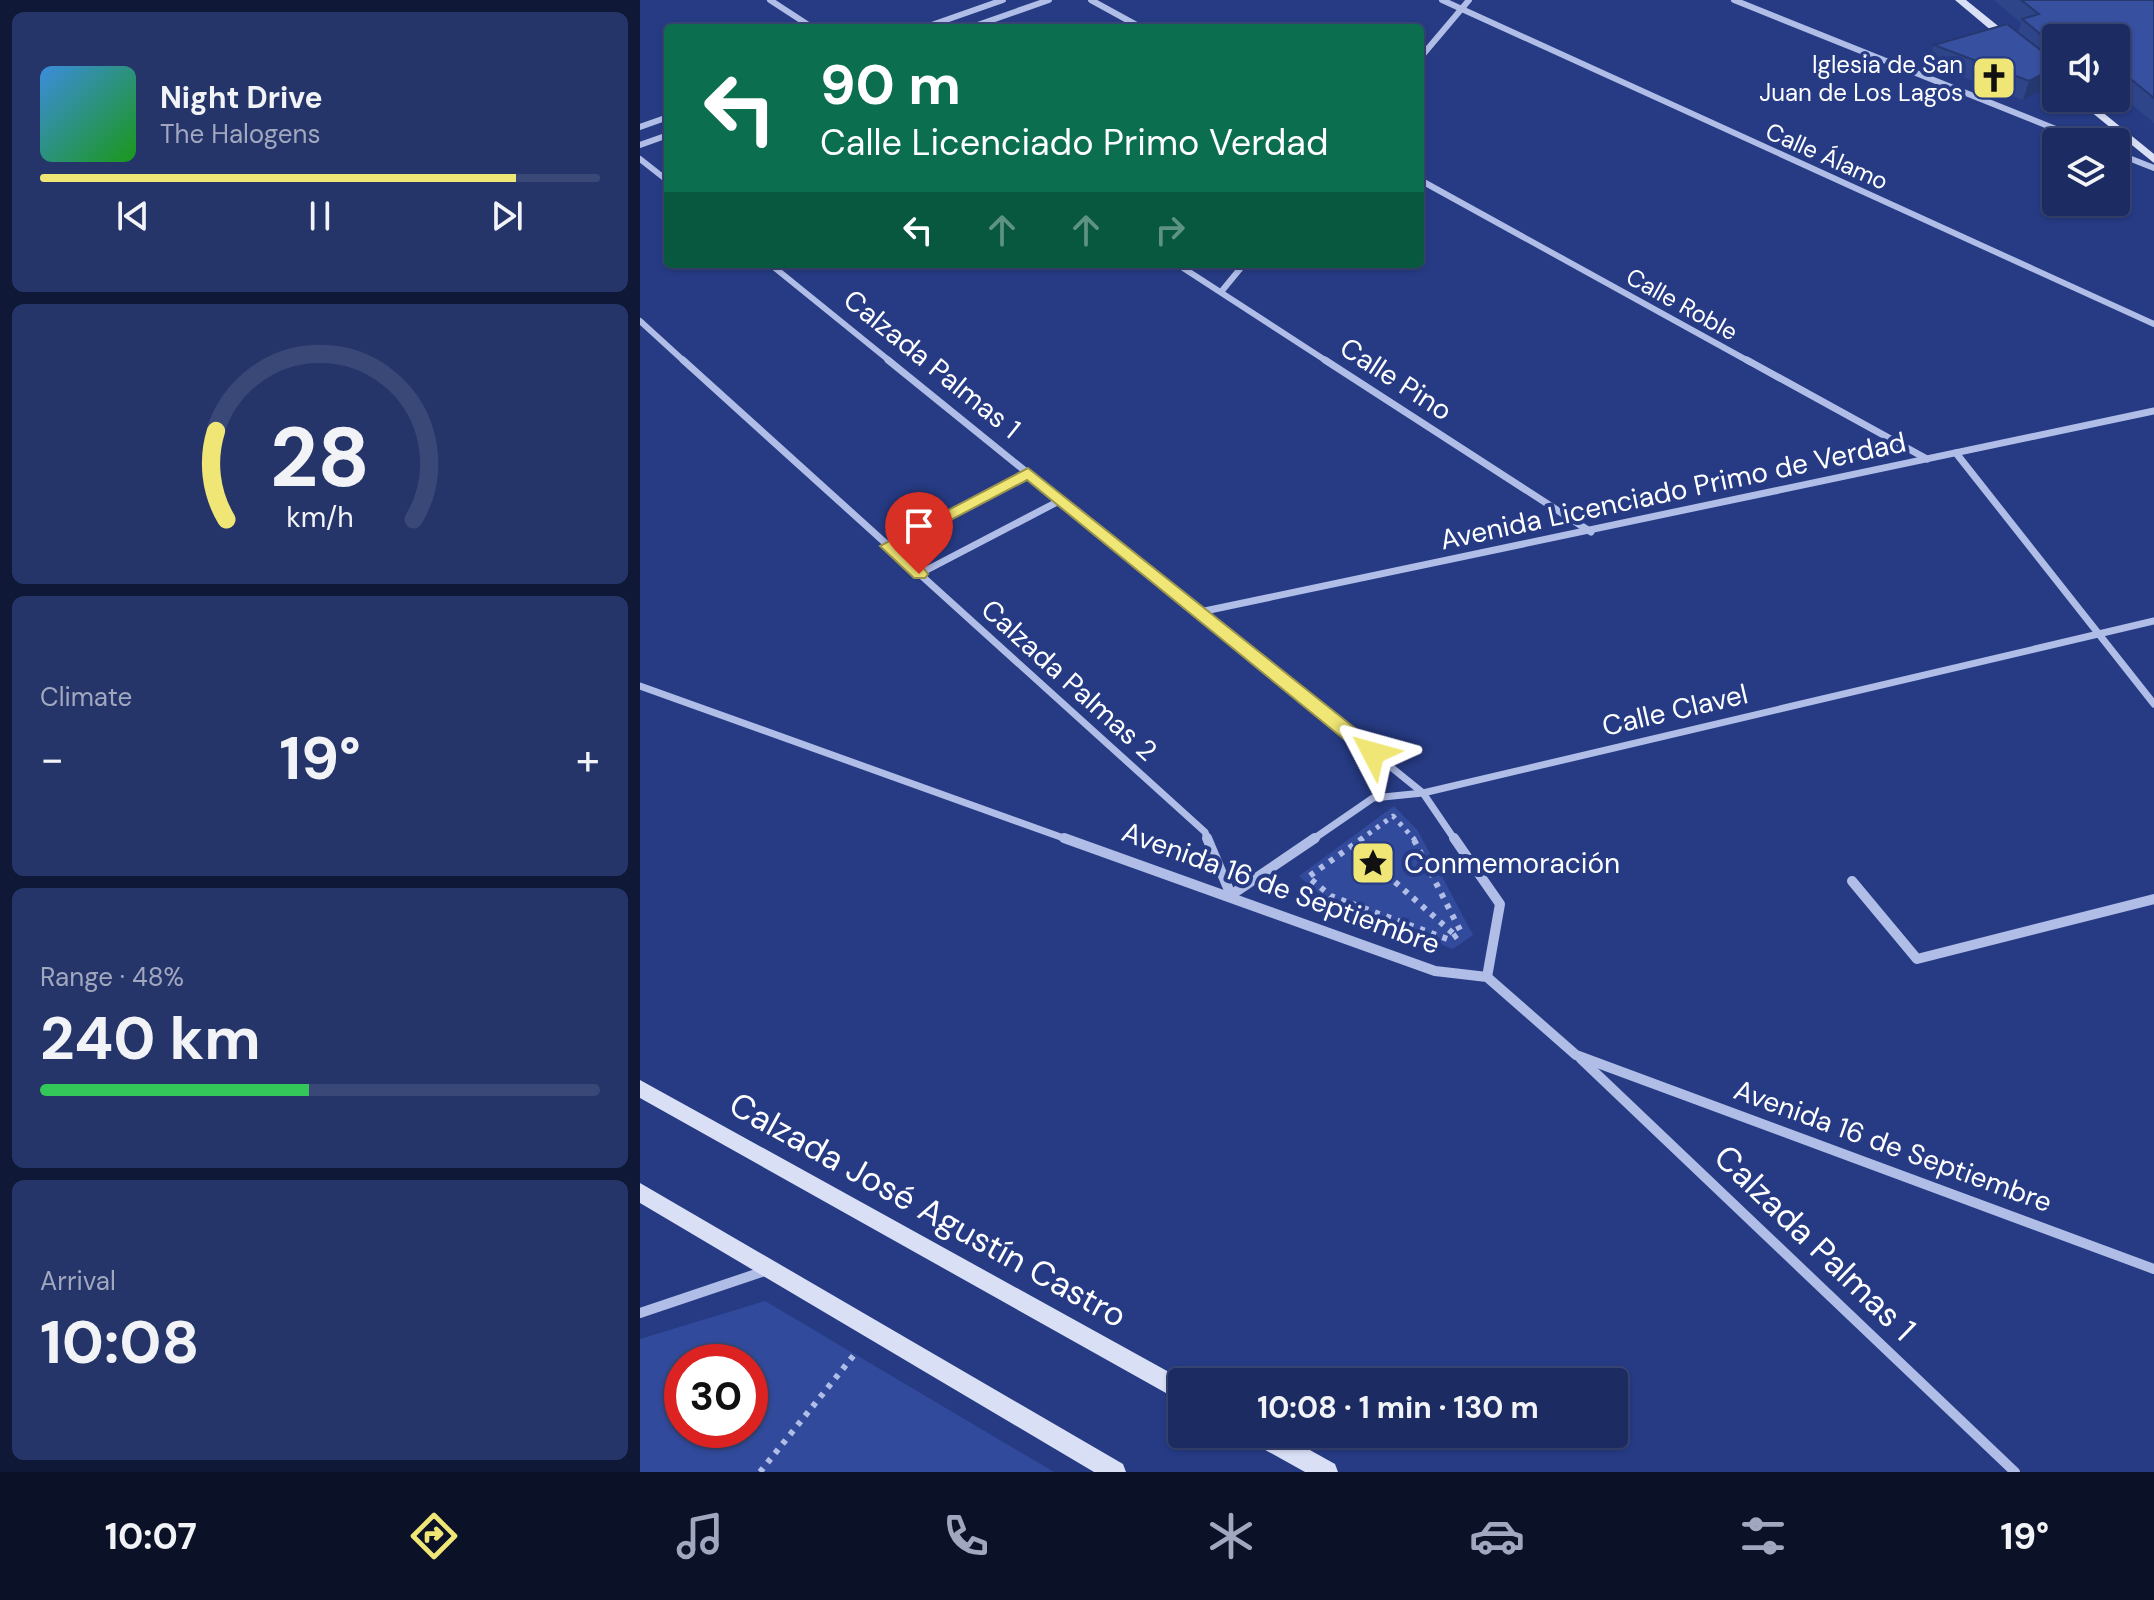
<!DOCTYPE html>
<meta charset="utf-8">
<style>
:root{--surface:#1c2c63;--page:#253469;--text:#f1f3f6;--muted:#a0a7be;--line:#3a4878;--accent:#f0e675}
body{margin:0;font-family:"DM Sans",sans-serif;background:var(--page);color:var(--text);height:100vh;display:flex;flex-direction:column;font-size:30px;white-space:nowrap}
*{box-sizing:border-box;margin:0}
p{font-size:26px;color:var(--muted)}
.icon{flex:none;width:44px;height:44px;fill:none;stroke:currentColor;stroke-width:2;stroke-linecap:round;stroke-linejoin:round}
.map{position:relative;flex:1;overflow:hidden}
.panel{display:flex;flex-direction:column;gap:12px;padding:12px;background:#0f1836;width:640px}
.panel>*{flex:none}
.top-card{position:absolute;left:24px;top:24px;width:760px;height:244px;border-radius:8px;box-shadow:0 2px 6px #0004,0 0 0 2px var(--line);background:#0b6e4f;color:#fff;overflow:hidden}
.fabs{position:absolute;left:1402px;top:24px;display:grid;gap:16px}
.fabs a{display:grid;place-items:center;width:88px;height:88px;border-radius:8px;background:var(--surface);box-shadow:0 2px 6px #0004,0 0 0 2px var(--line);font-size:40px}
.speed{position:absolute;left:24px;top:1344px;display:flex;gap:16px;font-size:40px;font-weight:700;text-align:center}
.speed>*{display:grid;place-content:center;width:104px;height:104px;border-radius:50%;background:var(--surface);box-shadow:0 2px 6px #0004,0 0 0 2px var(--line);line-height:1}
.speed .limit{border:12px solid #d22;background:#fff;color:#111}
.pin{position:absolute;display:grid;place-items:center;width:68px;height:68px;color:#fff;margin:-82px -34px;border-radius:50% 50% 50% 0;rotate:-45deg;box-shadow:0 0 8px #0007}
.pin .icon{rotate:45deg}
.me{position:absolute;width:88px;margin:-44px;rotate:309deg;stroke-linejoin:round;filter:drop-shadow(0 0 6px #0008)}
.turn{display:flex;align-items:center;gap:28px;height:168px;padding:0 24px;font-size:36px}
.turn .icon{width:104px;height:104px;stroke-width:2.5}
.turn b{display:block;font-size:56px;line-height:68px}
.lanes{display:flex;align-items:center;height:76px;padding:0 24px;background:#0003;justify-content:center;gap:40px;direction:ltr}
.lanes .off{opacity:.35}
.big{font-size:60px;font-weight:700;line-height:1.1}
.panel .card{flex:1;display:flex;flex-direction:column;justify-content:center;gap:12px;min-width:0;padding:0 28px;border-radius:12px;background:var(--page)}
.panel .dial{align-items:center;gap:0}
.dial svg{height:208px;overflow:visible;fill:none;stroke:var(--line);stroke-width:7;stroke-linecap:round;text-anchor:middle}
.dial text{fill:var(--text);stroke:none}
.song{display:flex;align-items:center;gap:24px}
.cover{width:96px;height:96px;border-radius:12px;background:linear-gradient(135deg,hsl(210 70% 55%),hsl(120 70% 35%))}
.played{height:8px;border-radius:4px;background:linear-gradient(90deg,var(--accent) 85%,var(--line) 85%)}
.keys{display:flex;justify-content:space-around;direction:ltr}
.heat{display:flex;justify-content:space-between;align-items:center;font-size:44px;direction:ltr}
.charge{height:12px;border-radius:6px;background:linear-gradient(90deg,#34c759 48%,var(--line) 0)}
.trip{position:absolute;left:528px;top:1368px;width:460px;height:80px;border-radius:8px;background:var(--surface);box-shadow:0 2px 6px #0004,0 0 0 2px var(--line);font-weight:700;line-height:80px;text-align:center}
.tabs{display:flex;height:128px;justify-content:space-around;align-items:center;background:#0b1228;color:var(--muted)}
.tabs .icon{width:56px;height:56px}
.tabs .on{color:var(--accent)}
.tabs b{font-size:36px;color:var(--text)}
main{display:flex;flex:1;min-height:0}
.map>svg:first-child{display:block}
.green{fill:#314a9b;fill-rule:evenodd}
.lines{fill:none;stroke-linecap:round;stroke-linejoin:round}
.path-far1{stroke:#b0bde7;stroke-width:5;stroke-dasharray:4 6;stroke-linecap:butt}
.path{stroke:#b0bde7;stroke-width:6;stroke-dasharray:5 7;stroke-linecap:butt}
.minor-far2{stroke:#b0bde7;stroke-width:6}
.minor-far1{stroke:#b0bde7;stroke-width:7}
.minor{stroke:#b0bde7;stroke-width:10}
.secondary{fill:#d9e0f6;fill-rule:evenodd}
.wall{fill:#2f458a}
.shaded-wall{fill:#263870}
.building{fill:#3750a0;stroke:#263870;stroke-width:2}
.route{fill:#f0e675;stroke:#9c964c;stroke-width:2}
.labels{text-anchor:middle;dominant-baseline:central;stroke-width:8;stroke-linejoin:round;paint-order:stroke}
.far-poi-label{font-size:24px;fill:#fff;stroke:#263b84;text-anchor:end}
.far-street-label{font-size:24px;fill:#fff;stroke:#263b84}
.street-label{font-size:28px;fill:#fff;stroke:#263b84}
.poi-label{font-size:28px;fill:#fff;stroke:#263b84;text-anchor:start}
.near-street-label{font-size:34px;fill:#fff;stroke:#263b84}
</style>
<main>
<section class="panel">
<div class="card">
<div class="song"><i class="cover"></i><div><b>Night Drive</b><p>The Halogens</p></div></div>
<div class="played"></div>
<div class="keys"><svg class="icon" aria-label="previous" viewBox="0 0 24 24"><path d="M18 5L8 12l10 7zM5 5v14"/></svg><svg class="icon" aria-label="pause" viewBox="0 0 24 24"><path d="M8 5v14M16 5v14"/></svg><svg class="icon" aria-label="next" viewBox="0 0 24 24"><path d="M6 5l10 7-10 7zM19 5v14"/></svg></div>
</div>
<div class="card dial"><svg viewBox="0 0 100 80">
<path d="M14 69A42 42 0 1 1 86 69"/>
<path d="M14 69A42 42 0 0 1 10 35" stroke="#f0e675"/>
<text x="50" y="56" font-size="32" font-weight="700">28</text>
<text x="50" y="72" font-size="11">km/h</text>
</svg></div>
<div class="card"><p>Climate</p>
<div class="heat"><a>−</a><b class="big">19°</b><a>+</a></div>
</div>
<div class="card"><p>Range · 48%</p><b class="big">240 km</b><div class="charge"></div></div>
<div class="card"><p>Arrival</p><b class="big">10:08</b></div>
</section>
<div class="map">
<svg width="1514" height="1472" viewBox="0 0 1514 1472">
<rect width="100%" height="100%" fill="#263b84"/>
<!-- green -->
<g class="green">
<polygon points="754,806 778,831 833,935 813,949 685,899 659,876"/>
<path d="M125,1301L414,1472H0V1339ZM42,1362H110V1430H42Z"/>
</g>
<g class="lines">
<!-- path-far1 -->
<polyline class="path-far1" points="720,840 753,816 775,840"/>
<!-- path -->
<g class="path">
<polyline points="723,838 668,877 691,896 810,940 821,932 773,838"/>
<polyline points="746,874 816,936"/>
<polyline points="120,1472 214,1355"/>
</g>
<!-- minor-far2 -->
<g class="minor-far2">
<polyline points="130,0 173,28"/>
<polyline points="451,0 502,28"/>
<polyline points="802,0 1514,324"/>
<polyline points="1094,0 1448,142"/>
<polyline points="283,28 363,0"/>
<polyline points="329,28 409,0"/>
<polyline points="780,58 829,0"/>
<polyline points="0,127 28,117"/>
<polyline points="0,145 28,135"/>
<polyline points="1476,153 1514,168"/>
<polyline points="0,159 28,181"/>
<polyline points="780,180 1110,362"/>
<polyline points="130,264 251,362"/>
<polyline points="537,264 688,362"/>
<polyline points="581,292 604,264"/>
<polyline points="0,321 45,362"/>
</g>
<!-- minor-far1 -->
<g class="minor-far1">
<polyline points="43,360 565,832 568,840"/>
<polyline points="248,360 783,793 815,840"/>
<polyline points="685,360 951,532"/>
<polyline points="1107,360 1287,459"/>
<polyline points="1316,453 1514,704"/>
<polyline points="248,546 388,473"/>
<polyline points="279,574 421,500"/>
<polyline points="560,612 1514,411"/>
<polyline points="0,686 429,840"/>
<polyline points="672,840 733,798 783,793 1514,621"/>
</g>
<!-- minor -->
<g class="minor">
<polyline points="424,838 795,971 847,977 936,1055 1514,1269"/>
<polyline points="567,838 591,895"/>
<polyline points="814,838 860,904 847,977"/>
<polyline points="1212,881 1277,959 1514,899"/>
<polyline points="591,895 675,838"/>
<polyline points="941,1059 1375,1472"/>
<polyline points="0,1313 128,1270"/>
</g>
<!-- secondary -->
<g class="secondary">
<polygon points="1315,0 1326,0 1373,38 1373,42 1365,42"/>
<polygon points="1434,98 1445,98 1514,154 1514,163"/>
<polygon points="0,1080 547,1382 542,1382 542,1402 0,1098"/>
<polygon points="0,1183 483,1464 486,1472 454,1472 0,1203"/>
<polygon points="608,1434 641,1434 695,1464 698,1472 665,1472 611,1442"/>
</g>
</g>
<!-- wall -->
<polygon class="wall" points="1354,0 1514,0 1514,123 1476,91 1476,38 1416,38 1416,76 1414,84 1383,100 1289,64 1294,45 1378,33 1381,23"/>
<!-- shaded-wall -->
<polygon class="shaded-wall" points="1416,67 1416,76 1414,84 1383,100 1389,81"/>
<!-- building -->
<g class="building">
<polygon points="1381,0 1514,0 1514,98 1476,67 1476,38 1416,38 1416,47 1382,19 1399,14"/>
<polygon points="1367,24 1416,62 1416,67 1389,81 1294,45"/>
</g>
<!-- route -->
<polygon class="route" points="388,468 740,748 742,753 740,758 727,758 387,480 259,547 285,570 288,574 285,578 274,578 240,546"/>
<!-- icons -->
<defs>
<g id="church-square" transform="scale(2.3)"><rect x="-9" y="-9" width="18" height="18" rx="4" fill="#f0e675" stroke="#263b84"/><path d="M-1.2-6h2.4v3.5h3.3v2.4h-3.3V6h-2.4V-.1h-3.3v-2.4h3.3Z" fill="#111"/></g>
<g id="sight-square" transform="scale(2.3)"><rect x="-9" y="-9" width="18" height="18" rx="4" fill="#f0e675" stroke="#263b84"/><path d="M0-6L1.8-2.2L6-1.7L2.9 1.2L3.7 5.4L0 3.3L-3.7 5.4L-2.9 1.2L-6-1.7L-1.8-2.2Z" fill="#111"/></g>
</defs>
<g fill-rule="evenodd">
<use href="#church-square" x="1354" y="78"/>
<use href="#sight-square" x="733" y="863"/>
</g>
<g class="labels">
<!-- far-poi labels -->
<g class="far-poi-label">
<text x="1323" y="64">Iglesia de San<tspan x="1323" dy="28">Juan de Los Lagos</tspan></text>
</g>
<!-- far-street labels -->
<g class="far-street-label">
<text transform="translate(1187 156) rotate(24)">Calle Álamo</text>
<text transform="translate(1042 304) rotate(29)">Calle Roble</text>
</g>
<!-- street labels -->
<g class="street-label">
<text transform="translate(292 364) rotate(39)">Calzada Palmas 1</text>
<text transform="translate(756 379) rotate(33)">Calle Pino</text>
<text transform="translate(1033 491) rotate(-12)">Avenida Licenciado Primo de Verdad</text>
<text transform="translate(429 680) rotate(42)">Calzada Palmas 2</text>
<text transform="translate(1035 710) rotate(-13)">Calle Clavel</text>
<text transform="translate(641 888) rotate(20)">Avenida 16 de Septiembre</text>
<text transform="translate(1253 1146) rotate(20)">Avenida 16 de Septiembre</text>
</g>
<!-- poi labels -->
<g class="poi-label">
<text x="764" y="863">Conmemoración</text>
</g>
<!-- near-street labels -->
<g class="near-street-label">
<text transform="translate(288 1210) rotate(29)">Calzada José Agustín Castro</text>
<text transform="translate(1175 1243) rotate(44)">Calzada Palmas 1</text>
</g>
</g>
</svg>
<div class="fabs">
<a><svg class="icon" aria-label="sound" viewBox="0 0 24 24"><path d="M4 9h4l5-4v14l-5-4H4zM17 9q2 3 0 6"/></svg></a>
<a><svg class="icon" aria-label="layers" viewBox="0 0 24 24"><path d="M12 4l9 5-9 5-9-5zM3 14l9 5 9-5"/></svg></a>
</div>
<div class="speed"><div class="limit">30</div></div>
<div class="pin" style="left:279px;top:574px;background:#d93025"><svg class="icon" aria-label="arrive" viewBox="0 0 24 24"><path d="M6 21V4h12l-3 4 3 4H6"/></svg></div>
<svg class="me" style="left:733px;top:753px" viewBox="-20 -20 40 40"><path d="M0-17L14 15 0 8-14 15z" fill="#f0e675" stroke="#fff" stroke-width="4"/></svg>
<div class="trip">10:08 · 1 min · 130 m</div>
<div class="top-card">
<div class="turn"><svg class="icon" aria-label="left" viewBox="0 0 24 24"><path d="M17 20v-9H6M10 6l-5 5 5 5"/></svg><div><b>90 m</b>Calle Licenciado Primo Verdad</div></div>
<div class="lanes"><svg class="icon" aria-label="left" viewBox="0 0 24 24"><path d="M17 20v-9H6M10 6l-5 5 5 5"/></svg><svg class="icon off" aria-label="ahead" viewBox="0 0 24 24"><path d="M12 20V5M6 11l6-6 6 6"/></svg><svg class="icon off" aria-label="ahead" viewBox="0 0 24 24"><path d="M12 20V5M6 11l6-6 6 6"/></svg><svg class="icon off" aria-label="right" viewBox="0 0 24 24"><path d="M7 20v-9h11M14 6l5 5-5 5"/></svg></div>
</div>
</div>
</main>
<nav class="tabs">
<b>10:07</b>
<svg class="icon on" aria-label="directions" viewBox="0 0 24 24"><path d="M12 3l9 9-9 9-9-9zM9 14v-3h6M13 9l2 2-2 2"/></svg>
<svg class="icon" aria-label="music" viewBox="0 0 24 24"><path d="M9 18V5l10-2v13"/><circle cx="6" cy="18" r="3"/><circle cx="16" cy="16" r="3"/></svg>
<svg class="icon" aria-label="phone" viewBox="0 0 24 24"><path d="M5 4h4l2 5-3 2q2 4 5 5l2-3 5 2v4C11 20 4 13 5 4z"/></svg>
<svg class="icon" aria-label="climate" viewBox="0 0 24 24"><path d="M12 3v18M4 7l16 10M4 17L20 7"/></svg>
<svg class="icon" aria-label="car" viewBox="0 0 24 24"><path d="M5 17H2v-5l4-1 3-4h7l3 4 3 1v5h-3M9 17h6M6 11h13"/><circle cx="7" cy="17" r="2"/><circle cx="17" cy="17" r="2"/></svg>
<svg class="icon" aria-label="filters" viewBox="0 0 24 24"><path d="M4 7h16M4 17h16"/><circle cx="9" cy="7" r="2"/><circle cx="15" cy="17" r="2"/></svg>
<b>19°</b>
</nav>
